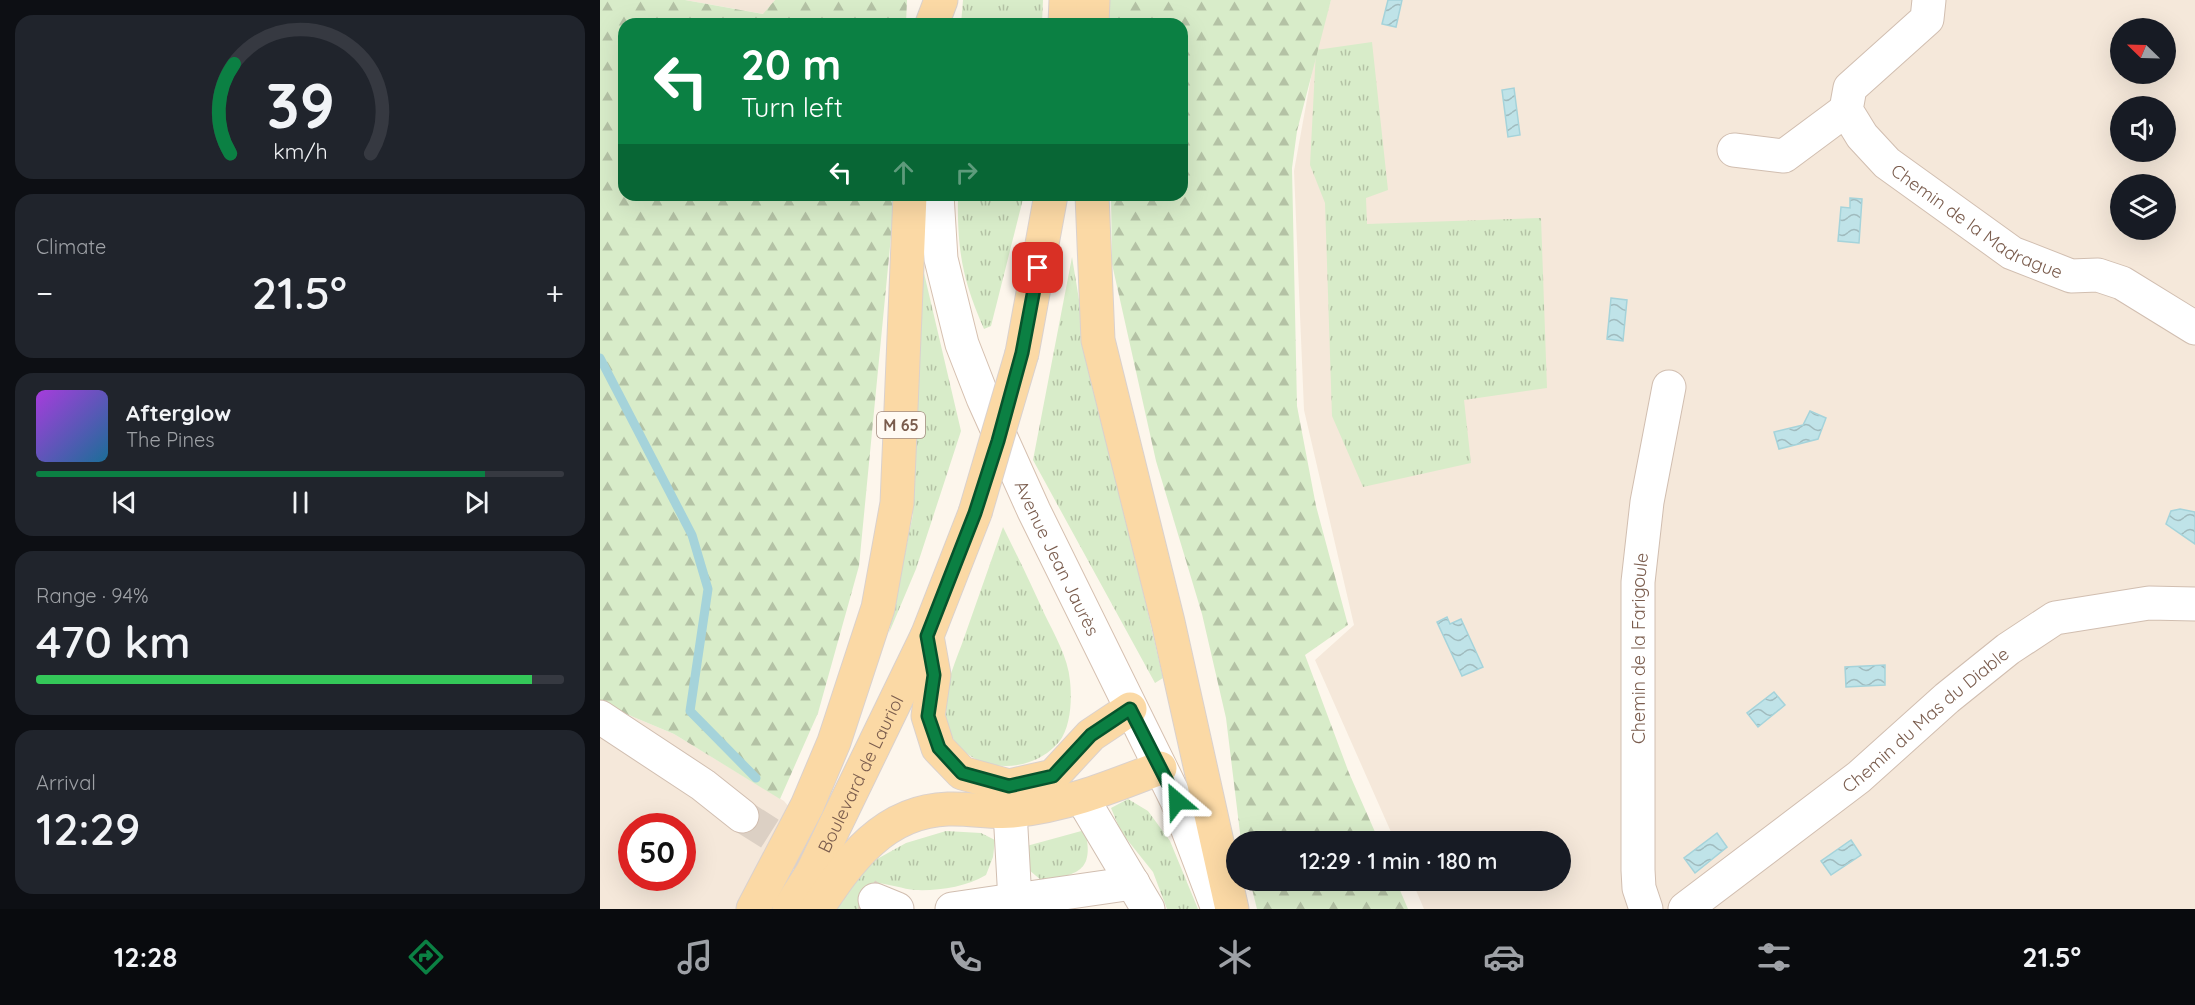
<!DOCTYPE html>
<meta charset="utf-8">
<style>
:root{--surface:#171b24;--page:#20242c;--text:#f1f3f6;--muted:#9ea1a6;--line:#363941;--accent:#0b8043}
body{margin:0;font-family:Quicksand,sans-serif;background:var(--page);color:var(--text);height:100vh;display:flex;flex-direction:column;font-size:22px;white-space:nowrap}
*{box-sizing:border-box;margin:0}
p{font-size:20px;color:var(--muted)}
.icon{flex:none;width:33px;height:33px;fill:none;stroke:currentColor;stroke-width:2;stroke-linecap:round;stroke-linejoin:round}
.map{position:relative;flex:1;overflow:hidden}
.side{display:flex;flex-direction:column;gap:15px;padding:15px;background:#0d0f14;width:600px}
.side>*{flex:none}
.banner{position:absolute;left:18px;top:18px;width:570px;height:183px;border-radius:18px;box-shadow:0 6px 24px #0002;background:#0b8043;color:#fff;overflow:hidden}
.needle{width:39px;rotate:293deg}
.controls{position:absolute;left:1510px;top:18px;display:grid;gap:12px}
.controls a{display:grid;place-items:center;width:66px;height:66px;border-radius:50%;background:var(--surface);box-shadow:0 6px 24px #0002;font-size:30px}
.speed{position:absolute;left:18px;top:813px;display:flex;gap:12px;font-size:30px;font-weight:700;text-align:center}
.speed>*{display:grid;place-content:center;width:78px;height:78px;border-radius:50%;background:var(--surface);box-shadow:0 6px 24px #0002;line-height:1}
.speed .limit{border:9px solid #d22;background:#fff;color:#111}
.pin{position:absolute;display:grid;place-items:center;width:51px;height:51px;color:#fff;margin:-26px;border-radius:12px;box-shadow:0 3px 9px #0006}
.me{position:absolute;width:66px;margin:-33px;rotate:334deg;stroke-linejoin:round;filter:drop-shadow(0 0 4px #0008)}
.turn{display:flex;align-items:center;gap:21px;height:126px;padding:0 24px;font-size:27px}
.turn .icon{width:78px;height:78px;stroke-width:2.5}
.turn b{display:block;font-size:42px;line-height:51px}
.lanes{display:flex;align-items:center;height:57px;padding:0 24px;background:#0003;justify-content:center;gap:30px;direction:ltr}
.lanes .off{opacity:.35}
.big{font-size:45px;font-weight:600;line-height:1.1}
.side .card{flex:1;display:flex;flex-direction:column;justify-content:center;gap:9px;min-width:0;padding:0 21px;border-radius:18px;background:var(--page)}
.side .dial{align-items:center;gap:0}
.dial svg{height:156px;overflow:visible;fill:none;stroke:var(--line);stroke-width:7;stroke-linecap:round;text-anchor:middle}
.dial text{fill:var(--text);stroke:none}
.song{display:flex;align-items:center;gap:18px}
.cover{width:72px;height:72px;border-radius:9px;background:linear-gradient(135deg,hsl(280 70% 55%),hsl(200 70% 35%))}
.played{height:6px;border-radius:3px;background:linear-gradient(90deg,var(--accent) 85%,var(--line) 85%)}
.keys{display:flex;justify-content:space-around;direction:ltr}
.heat{display:flex;justify-content:space-between;align-items:center;font-size:33px;direction:ltr}
.charge{height:9px;border-radius:4px;background:linear-gradient(90deg,#34c759 94%,var(--line) 0)}
.trip{position:absolute;left:626px;top:831px;width:345px;height:60px;border-radius:30px;background:var(--surface);box-shadow:0 6px 24px #0002;font-weight:600;line-height:60px;text-align:center}
.tab-bar{display:flex;height:96px;justify-content:space-around;align-items:center;background:#090b0e;color:var(--muted)}
.tab-bar .icon{width:42px;height:42px}
.tab-bar .on{color:var(--accent)}
.tab-bar b{font-size:27px;color:var(--text)}
main{display:flex;flex:1;min-height:0}
.map>svg:first-child{display:block}
.residential{fill:#f5e8da;fill-rule:evenodd}
.grass{fill:url(#grass-tufts)}
.forest{fill:url(#forest-firs)}
.water{fill:url(#water-waves);stroke:#a5d3da;stroke-width:1.5}
.lines{fill:none;stroke-linecap:round;stroke-linejoin:round}
.stream{stroke:#a5d3da;stroke-width:9}
.street-tunnel{stroke:#dcd0c4;stroke-width:33;stroke-dasharray:33 16;stroke-linecap:butt}
.street-casing{stroke:#d1beb0;stroke-width:35}
.secondary-casing{stroke:#d6c0b0;stroke-width:35}
.primary-casing{stroke:#dad1cd;stroke-width:35}
.street{stroke:#fff;stroke-width:33}
.secondary{stroke:#fff;stroke-width:33}
.primary{stroke:#fbd9a5;stroke-width:33}
.primary-bridge-casing{stroke:#dad1cd;stroke-width:35;stroke-linecap:butt}
.primary-bridge{stroke:#fbd9a5;stroke-width:33}
.route-casing{stroke:#07532c;stroke-width:15}
.route{stroke:#0b8043;stroke-width:10}
.labels{text-anchor:middle;dominant-baseline:central;stroke-width:4.5;stroke-linejoin:round;paint-order:stroke}
.shield{fill:#fffaf3;stroke:#a28b7f;stroke-width:1.5}
.shield-label{font-size:16px;font-weight:bold;fill:#7a5c4d}
.street-label{font-size:18px;fill:#7a5c4d;stroke:#fffaf3}
</style>
<main>
<section class="side">
<div class="card dial"><svg viewBox="0 0 100 80">
<path d="M14 69A42 42 0 1 1 86 69"/>
<path d="M14 69A42 42 0 0 1 16 23" stroke="#0b8043"/>
<text x="50" y="56" font-size="32" font-weight="700">39</text>
<text x="50" y="72" font-size="11">km/h</text>
</svg></div>
<div class="card"><p>Climate</p>
<div class="heat"><a>−</a><b class="big">21.5°</b><a>+</a></div>
</div>
<div class="card">
<div class="song"><i class="cover"></i><div><b>Afterglow</b><p>The Pines</p></div></div>
<div class="played"></div>
<div class="keys"><svg class="icon" aria-label="previous" viewBox="0 0 24 24"><path d="M18 5L8 12l10 7zM5 5v14"/></svg><svg class="icon" aria-label="pause" viewBox="0 0 24 24"><path d="M8 5v14M16 5v14"/></svg><svg class="icon" aria-label="next" viewBox="0 0 24 24"><path d="M6 5l10 7-10 7zM19 5v14"/></svg></div>
</div>
<div class="card"><p>Range · 94%</p><b class="big">470 km</b><div class="charge"></div></div>
<div class="card"><p>Arrival</p><b class="big">12:29</b></div>
</section>
<div class="map">
<svg width="1595" height="909" viewBox="0 0 1595 909">
<defs>
<pattern id="grass-tufts" width="24" height="20" patternUnits="userSpaceOnUse" patternTransform="scale(1.5)"><rect width="24" height="20" fill="#d8ecc9"/><path d="M3 7l-1-3M5 7V3M7 7l1-3M15 17l-1-3M17 17v-4M19 17l1-3" fill="none" stroke="#b4c2a5"/></pattern>
<pattern id="forest-firs" width="22" height="20" patternUnits="userSpaceOnUse" patternTransform="scale(1.5)"><rect width="22" height="20" fill="#d8ecc9"/><path d="M5 1l3.5 6h-7zM16 11l3.5 6h-7z" fill="#b4c2a5"/></pattern>
<pattern id="water-waves" width="16" height="10" patternUnits="userSpaceOnUse" patternTransform="scale(1.5)"><rect width="16" height="10" fill="#bfe3e8"/><path d="M0 5q4-4 8 0t8 0" fill="none" stroke="#a0bbbe"/></pattern>
</defs>
<rect width="100%" height="100%" fill="#fdf6ec"/>
<!-- residential -->
<g class="residential">
<polygon points="85,0 175,0 164,14"/>
<path d="M731,0H1595V909H824L812,881L960,880V842L795,841L715,660L754,625L704,410L694,171L716,50ZM1521,28H1566V74H1521ZM1521,106H1566V152H1521ZM1521,184H1566V230H1521Z"/>
<path d="M0,703L74,734L184,801L275,909H0ZM32,826H82V878H32Z"/>
</g>
<!-- grass -->
<g class="grass">
<polygon points="363,0 443,0 442,24 361,24"/>
<polygon points="772,42 788,190 766,198 767,224 941,218 947,388 864,400 871,463 763,487 732,416 725,203 710,165 716,50"/>
<path d="M358,195H424L391,326L384,329C362,279 357,249 358,195Z"/>
<polygon points="320,256 361,431 316,569 289,633 313,514"/>
<polygon points="472,257 488,355 563,678 555,683 433,460"/>
<path d="M403,527C417,555 431,584 444,613C454,634 468,657 470,681C472,699 471,727 459,742C424,783 350,770 345,713C343,688 356,661 364,638C377,601 390,564 403,527Z"/>
<polygon points="528,799 548,811 570,841 598,909 567,909 553,872 521,832 511,808"/>
<path d="M485,830C495,872 477,875 441,880L429,870L423,847Z"/>
<path d="M346,831L381,833L395,840L393,857L386,875C366,887 338,891 315,890C303,889 290,884 277,883L260,909H237L268,864L306,843Z"/>
</g>
<!-- forest -->
<g class="forest">
<polygon points="0,0 85,0 163,14 175,0 307,0 306,24 24,24 24,195 295,195 259,566 218,713 180,799 74,734 0,703"/>
<polygon points="508,0 731,0 697,131 692,168 697,406 716,506 748,625 705,655 749,773 779,841 641,841 626,718 602,614 556,461 512,264 511,195 582,195 582,24 509,24"/>
<polygon points="650,881 796,881 808,909 657,909"/>
</g>
<!-- water -->
<g class="water">
<polygon points="788,0 802,0 796,27 782,24"/>
<polygon points="914,88 920,135 908,137 902,90"/>
<polygon points="1250,198 1262,199 1259,243 1238,241 1241,207 1250,208"/>
<polygon points="1011,298 1027,300 1023,341 1007,339"/>
<polygon points="1210,411 1226,418 1218,439 1179,449 1174,432 1203,425"/>
<polygon points="1580,509 1595,512 1595,544 1566,524 1571,511"/>
<polygon points="847,617 850,624 861,619 883,667 862,676 837,622"/>
<polygon points="1285,665 1285,685 1246,687 1245,667"/>
<polygon points="1174,692 1185,705 1158,727 1147,713"/>
<polygon points="1117,833 1127,847 1095,873 1084,858"/>
<polygon points="1251,840 1261,855 1231,875 1221,861"/>
</g>
<g class="lines">
<!-- stream -->
<polyline class="stream" points="0,358 92,535 108,589 90,711 156,778"/>
<!-- street-tunnel -->
<polyline class="street-tunnel" points="142,816 275,900"/>
<!-- street casing -->
<g class="street-casing">
<g id="street">
<path id="s1" d="M1329,0L1327,19L1250,88L1246,110L1262,136L1287,163L1412,253L1471,276L1498,275L1522,283L1595,328"/>
<polyline points="1134,150 1184,156 1246,110"/>
<polyline points="0,717 103,785 142,816"/>
<polyline points="482,798 548,909"/>
<polyline points="410,811 415,901"/>
<polyline points="275,900 297,909"/>
<polyline points="352,909 533,883"/>
<path id="s2" d="M1046,909L1039,888L1038,870V582L1047,502L1069,387"/>
<path id="s3" d="M1085,909L1259,777L1347,698L1408,649L1455,618L1549,603L1595,604"/>
</g>
</g>
<!-- secondary casing -->
<g class="secondary-casing">
<g id="secondary">
<path id="s4" d="M337,195L341,259L362,344L383,398L434,511L577,801L618,909"/>
</g>
</g>
<!-- primary casing -->
<g class="primary-casing">
<g id="primary">
<polyline points="332,24 341,0"/>
<polyline points="465,24 466,0"/>
<polyline points="492,24 493,0"/>
<polyline points="492,195 498,340 568,622 632,909"/>
<polyline points="422,353 451,195"/>
<polyline points="327,636 334,675 328,716 338,748 362,773 409,786 453,776 491,735 530,709"/>
<polyline points="153,909 207,806 234,742 278,608 297,503 310,195"/>
<path id="s5" d="M189,909L212,873L327,636L375,513"/>
<path d="M217,909C249,860 284,811 348,809C370,808 391,813 412,811C465,806 511,787 560,768"/>
</g>
</g>
<!-- street -->
<use href="#street" class="street"/>
<!-- secondary -->
<use href="#secondary" class="secondary"/>
<!-- primary -->
<use href="#primary" class="primary"/>
<!-- primary-bridge casing -->
<g class="primary-bridge-casing">
<polyline id="primary-bridge" points="375,513 422,353"/>
</g>
<!-- primary-bridge -->
<use href="#primary-bridge" class="primary-bridge"/>
</g>
<g class="lines">
<!-- route casing -->
<g class="route-casing">
<polyline id="route" points="438,268 422,353 398,441 375,513 327,636 334,675 328,716 339,748 362,773 409,786 453,776 491,735 530,709 577,801"/>
</g>
<!-- route -->
<use href="#route" class="route"/>
</g>
<g class="labels">
<!-- shield labels -->
<rect class="shield" x="277" y="412" width="48" height="26" rx="4.5"/>
<g class="shield-label">
<text x="301" y="425">M 65</text>
</g>
<!-- street labels -->
<g class="street-label">
<text stroke="none"><textPath href="#s1" startOffset="320">Chemin de la Madrague</textPath></text>
<text stroke="none"><textPath href="#s4" startOffset="386">Avenue Jean Jaurès</textPath></text>
<text stroke="none"><textPath href="#s2" startOffset="262">Chemin de la Farigoule</textPath></text>
<text stroke="none"><textPath href="#s3" startOffset="306">Chemin du Mas du Diable</textPath></text>
<text stroke="none"><textPath href="#s5" startOffset="153">Boulevard de Lauriol</textPath></text>
</g>
</g>
</svg>
<div class="controls">
<a><svg class="needle" viewBox="-14 -14 28 28"><path d="M0-13l5 13h-10z" fill="#e53935"/><path d="M0 13l5-13h-10z" fill="#9ea1a6"/></svg></a>
<a><svg class="icon" aria-label="sound" viewBox="0 0 24 24"><path d="M4 9h4l5-4v14l-5-4H4zM17 9q2 3 0 6"/></svg></a>
<a><svg class="icon" aria-label="layers" viewBox="0 0 24 24"><path d="M12 4l9 5-9 5-9-5zM3 14l9 5 9-5"/></svg></a>
</div>
<div class="speed"><div class="limit">50</div></div>
<div class="pin" style="left:438px;top:268px;background:#d93025"><svg class="icon" aria-label="arrive" viewBox="0 0 24 24"><path d="M6 21V4h12l-3 4 3 4H6"/></svg></div>
<svg class="me" style="left:577px;top:801px" viewBox="-20 -20 40 40"><path d="M0-17L14 15 0 8-14 15z" fill="#0b8043" stroke="#fff" stroke-width="4"/></svg>
<div class="trip">12:29 · 1 min · 180 m</div>
<div class="banner">
<div class="turn"><svg class="icon" aria-label="left" viewBox="0 0 24 24"><path d="M17 20v-9H6M10 6l-5 5 5 5"/></svg><div><b>20 m</b>Turn left</div></div>
<div class="lanes"><svg class="icon" aria-label="left" viewBox="0 0 24 24"><path d="M17 20v-9H6M10 6l-5 5 5 5"/></svg><svg class="icon off" aria-label="ahead" viewBox="0 0 24 24"><path d="M12 20V5M6 11l6-6 6 6"/></svg><svg class="icon off" aria-label="right" viewBox="0 0 24 24"><path d="M7 20v-9h11M14 6l5 5-5 5"/></svg></div>
</div>
</div>
</main>
<nav class="tab-bar">
<b>12:28</b>
<svg class="icon on" aria-label="directions" viewBox="0 0 24 24"><path d="M12 3l9 9-9 9-9-9zM9 14v-3h6M13 9l2 2-2 2"/></svg>
<svg class="icon" aria-label="music" viewBox="0 0 24 24"><path d="M9 18V5l10-2v13"/><circle cx="6" cy="18" r="3"/><circle cx="16" cy="16" r="3"/></svg>
<svg class="icon" aria-label="phone" viewBox="0 0 24 24"><path d="M5 4h4l2 5-3 2q2 4 5 5l2-3 5 2v4C11 20 4 13 5 4z"/></svg>
<svg class="icon" aria-label="climate" viewBox="0 0 24 24"><path d="M12 3v18M4 7l16 10M4 17L20 7"/></svg>
<svg class="icon" aria-label="car" viewBox="0 0 24 24"><path d="M5 17H2v-5l4-1 3-4h7l3 4 3 1v5h-3M9 17h6M6 11h13"/><circle cx="7" cy="17" r="2"/><circle cx="17" cy="17" r="2"/></svg>
<svg class="icon" aria-label="filters" viewBox="0 0 24 24"><path d="M4 7h16M4 17h16"/><circle cx="9" cy="7" r="2"/><circle cx="15" cy="17" r="2"/></svg>
<b>21.5°</b>
</nav>
